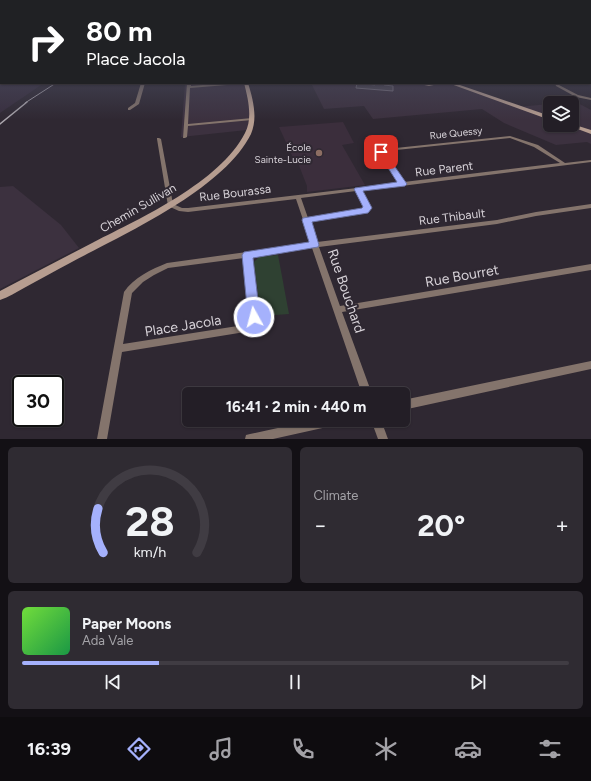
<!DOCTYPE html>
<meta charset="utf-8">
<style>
:root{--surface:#231e26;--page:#2f2b32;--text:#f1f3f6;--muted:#a3a2a7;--line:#403c43;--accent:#a5b1fc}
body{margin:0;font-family:Figtree,sans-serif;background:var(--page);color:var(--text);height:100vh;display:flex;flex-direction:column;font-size:15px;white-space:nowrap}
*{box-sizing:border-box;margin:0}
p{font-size:13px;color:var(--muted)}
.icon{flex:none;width:22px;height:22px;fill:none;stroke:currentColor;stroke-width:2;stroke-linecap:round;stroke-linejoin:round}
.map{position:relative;height:439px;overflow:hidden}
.sheet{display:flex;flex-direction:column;gap:8px;padding:8px;background:#131015;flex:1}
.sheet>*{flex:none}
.hud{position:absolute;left:0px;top:0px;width:591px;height:84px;box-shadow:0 1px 3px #0004,0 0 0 1px var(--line);background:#202124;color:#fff;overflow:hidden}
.controls{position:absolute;left:543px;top:96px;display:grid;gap:8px}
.controls a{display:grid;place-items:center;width:36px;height:36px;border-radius:6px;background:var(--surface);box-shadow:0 1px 3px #0004,0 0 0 1px var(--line);font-size:20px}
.speed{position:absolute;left:12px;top:375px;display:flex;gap:8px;font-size:20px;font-weight:700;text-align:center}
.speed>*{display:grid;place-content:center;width:52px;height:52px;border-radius:50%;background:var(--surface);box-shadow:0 1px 3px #0004,0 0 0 1px var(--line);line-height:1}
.speed .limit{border:2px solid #111;border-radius:6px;background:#fff;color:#111}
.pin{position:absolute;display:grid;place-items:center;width:34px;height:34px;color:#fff;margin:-17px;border-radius:8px;box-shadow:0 2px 6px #0006}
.me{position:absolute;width:44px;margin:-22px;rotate:353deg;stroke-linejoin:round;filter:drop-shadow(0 0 3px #0008)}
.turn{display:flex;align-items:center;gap:14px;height:84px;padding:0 20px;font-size:18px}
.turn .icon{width:52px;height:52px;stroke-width:2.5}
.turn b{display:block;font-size:28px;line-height:34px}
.big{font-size:30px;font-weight:700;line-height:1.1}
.sheet .tile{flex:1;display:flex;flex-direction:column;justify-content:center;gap:6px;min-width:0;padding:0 14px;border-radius:6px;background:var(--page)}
.sheet .dial{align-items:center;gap:0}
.dial svg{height:104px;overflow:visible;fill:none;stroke:var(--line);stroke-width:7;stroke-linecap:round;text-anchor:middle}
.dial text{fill:var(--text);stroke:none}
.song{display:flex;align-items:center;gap:12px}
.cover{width:48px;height:48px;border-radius:6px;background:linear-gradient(135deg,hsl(100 70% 55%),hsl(140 70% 35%))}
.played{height:4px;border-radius:2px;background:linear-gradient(90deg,var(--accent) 25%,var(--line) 25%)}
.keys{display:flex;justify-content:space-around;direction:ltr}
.heat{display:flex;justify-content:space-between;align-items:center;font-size:22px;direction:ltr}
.sheet .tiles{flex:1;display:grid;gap:8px;grid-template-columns:1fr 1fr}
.tile:last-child{grid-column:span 2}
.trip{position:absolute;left:182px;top:387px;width:228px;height:40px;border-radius:6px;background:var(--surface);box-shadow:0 1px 3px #0004,0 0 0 1px var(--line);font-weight:700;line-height:40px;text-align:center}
.tabs{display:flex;height:64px;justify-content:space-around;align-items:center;background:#0e0c0f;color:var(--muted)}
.tabs .icon{width:28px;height:28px}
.tabs .current{color:var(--accent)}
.tabs b{font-size:18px;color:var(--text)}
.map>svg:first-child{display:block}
.built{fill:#3c313f}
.industrial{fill:#382e3e}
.education{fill:#3b2e3c}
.green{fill:#2f4132}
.building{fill:#4c4550;stroke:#79717d}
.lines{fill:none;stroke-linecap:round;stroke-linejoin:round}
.minor{fill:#84746c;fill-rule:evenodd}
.secondary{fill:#b69d90;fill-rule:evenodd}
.rail-far1{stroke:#aba6ad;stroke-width:1}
.rail{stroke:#aba6ad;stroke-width:1.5}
.route{fill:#a5b1fc;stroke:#6b73a4}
.education-dot{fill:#8d6e63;stroke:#2f2832;stroke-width:1.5}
.labels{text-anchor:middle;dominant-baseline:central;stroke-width:4;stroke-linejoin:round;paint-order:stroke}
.far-street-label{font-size:10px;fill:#d7d2d8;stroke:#2f2832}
.far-poi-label{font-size:10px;fill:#d7d2d8;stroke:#2f2832;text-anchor:end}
.street-label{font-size:12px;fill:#d7d2d8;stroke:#2f2832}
.near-street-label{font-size:14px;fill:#d7d2d8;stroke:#2f2832}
</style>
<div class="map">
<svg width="591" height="439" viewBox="0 0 591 439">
<rect width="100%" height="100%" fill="#2f2832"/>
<!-- built -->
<g class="built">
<polygon points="185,83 244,83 251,116 247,130 181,137"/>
<polygon points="311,83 447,83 516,107 550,104 550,125 572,125 572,103 561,103 576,102 591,110 591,144 587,142 556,145 504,123 482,109 373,119 364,106 324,109"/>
<polygon points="13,186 61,225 79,248 0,289 0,187"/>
</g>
<!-- industrial -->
<polygon class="industrial" points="0,59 1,83 44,83 0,113"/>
<!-- education -->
<polygon class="education" points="343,122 354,143 342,145 365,185 307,192 307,186 298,163 295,162 279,127"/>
<!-- green -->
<polygon class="green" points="278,255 289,314 261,316 254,262 259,257"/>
<!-- building -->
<polygon class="building" points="357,83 375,85 377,83 384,83 384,85 393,86 393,91 356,88"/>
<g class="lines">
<!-- minor -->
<g class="minor">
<rect x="590" y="62" width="1" height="2"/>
<rect x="590" y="79" width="1" height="2"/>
<polygon points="0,81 1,81 1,83 2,83 0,84"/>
<polygon points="141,83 145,83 139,104 130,110 128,110 128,108 135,103"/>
<polygon points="187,83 191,83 191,86 226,83 241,83 239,84 190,88 188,124 252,118 254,119 252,120 188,126 187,137 185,138 183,138"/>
<polygon points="555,83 559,83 559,85 578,95 591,98 591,100 576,97 556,86"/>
<path d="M510,136L538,145L565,163L591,160V162L362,191L371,208L367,212L310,221L317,242L497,220L536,212L591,204V208L536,216L497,224L319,247L340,306L591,264V270L342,312L372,394H362L312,248L251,257L258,317L255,326L245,332L122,352L107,439H97L124,292C133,278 152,269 167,263L311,243L296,199L188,212L179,211L168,206L157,139V138H159L161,139L173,204L182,208H188L399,183L379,152L386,149ZM510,138L534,147L560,163L404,182L384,153L387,151ZM356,191L365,208L363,209L308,218L301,198ZM244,258L250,317L249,322L244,325L123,344L132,293L143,282L154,275L168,268Z"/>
<polygon points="591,361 591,369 403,410 403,400"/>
<polygon points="314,420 341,420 339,423 336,425 273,439 245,439 246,435 250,434"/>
<polygon points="371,420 381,420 388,439 378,439"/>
</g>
<!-- secondary -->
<g class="secondary">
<path d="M244,83H248C253,99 258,118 251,134C223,190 124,234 70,263C55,271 40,279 24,288C16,292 9,297 0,300V291C31,275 63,258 94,242C141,218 220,182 245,133C253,118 248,99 244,83Z"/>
<polygon points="415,83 443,83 429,86"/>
<polygon points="448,83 454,83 550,116 550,120"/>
<polygon points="572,124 591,130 591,134 567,125 572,125"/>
</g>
<!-- rail-far1 -->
<polyline class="rail-far1" points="25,103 56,83"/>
<!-- rail -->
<polyline class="rail" points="0,124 27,102"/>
</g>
<!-- sky -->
<linearGradient id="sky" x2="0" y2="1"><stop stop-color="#1a161c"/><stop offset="0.49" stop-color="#47485a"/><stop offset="1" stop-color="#47485a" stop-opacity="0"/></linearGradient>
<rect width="591" height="120" fill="url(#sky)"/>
<!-- route -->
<polygon class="route" points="381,150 384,151 407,184 405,186 363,191 372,208 368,213 312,222 319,245 318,247 253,258 260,317 258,321 254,322 250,321 248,317 242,255 244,252 309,242 302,220 303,218 362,208 363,207 354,189 355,188 397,182 378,152"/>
<!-- markers -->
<circle class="education-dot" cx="319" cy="153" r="4"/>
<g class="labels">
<!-- far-street labels -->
<g class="far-street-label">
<text transform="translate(456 133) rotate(-6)">Rue Quessy</text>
</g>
<!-- far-poi labels -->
<g class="far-poi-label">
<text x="311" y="147">École<tspan x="311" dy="12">Sainte-Lucie</tspan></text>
</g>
<!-- street labels -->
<g class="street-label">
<text transform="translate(444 169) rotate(-7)">Rue Parent</text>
<text transform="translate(235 193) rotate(-7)">Rue Bourassa</text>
<text transform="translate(138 208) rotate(-30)">Chemin Sullivan</text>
<text transform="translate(452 217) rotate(-7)">Rue Thibault</text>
</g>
<!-- near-street labels -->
<g class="near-street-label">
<text transform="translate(462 276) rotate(-10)">Rue Bourret</text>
<text transform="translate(346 291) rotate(71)">Rue Bouchard</text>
<text transform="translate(183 326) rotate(-9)">Place Jacola</text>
</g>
</g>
</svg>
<div class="controls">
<a><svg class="icon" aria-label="layers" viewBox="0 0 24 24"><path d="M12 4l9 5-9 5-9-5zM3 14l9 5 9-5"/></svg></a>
</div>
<div class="speed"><div class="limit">30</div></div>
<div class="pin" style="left:381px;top:152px;background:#d93025"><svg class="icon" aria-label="arrive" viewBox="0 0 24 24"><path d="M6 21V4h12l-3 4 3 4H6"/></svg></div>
<svg class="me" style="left:254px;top:317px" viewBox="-20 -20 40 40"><circle r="17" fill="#a5b1fc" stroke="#fff" stroke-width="3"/><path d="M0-11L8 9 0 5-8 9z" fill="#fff"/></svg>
<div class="trip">16:41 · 2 min · 440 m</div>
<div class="hud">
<div class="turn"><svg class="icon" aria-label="right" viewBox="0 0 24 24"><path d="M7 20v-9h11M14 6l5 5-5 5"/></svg><div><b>80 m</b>Place Jacola</div></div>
</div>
</div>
<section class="sheet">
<div class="tiles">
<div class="tile dial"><svg viewBox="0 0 100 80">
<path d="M14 69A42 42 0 1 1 86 69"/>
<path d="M14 69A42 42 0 0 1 10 35" stroke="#a5b1fc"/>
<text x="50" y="56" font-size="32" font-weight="700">28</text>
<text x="50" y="72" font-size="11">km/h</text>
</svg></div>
<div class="tile"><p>Climate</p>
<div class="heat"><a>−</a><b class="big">20°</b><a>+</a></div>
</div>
<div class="tile">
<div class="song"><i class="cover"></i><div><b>Paper Moons</b><p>Ada Vale</p></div></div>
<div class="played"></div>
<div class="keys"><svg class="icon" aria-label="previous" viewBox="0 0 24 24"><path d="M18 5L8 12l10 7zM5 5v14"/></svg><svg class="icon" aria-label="pause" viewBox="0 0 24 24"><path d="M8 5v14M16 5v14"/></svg><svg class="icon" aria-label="next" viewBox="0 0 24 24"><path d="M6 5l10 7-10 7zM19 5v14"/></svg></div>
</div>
</div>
</section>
<nav class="tabs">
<b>16:39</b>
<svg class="icon current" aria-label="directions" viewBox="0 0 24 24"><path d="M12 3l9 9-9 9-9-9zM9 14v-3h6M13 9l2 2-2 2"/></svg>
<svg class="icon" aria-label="music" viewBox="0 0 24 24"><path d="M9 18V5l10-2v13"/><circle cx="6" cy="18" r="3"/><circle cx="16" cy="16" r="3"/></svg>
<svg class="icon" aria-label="phone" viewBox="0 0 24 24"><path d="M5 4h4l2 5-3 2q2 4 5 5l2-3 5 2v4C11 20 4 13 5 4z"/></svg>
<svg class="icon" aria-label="climate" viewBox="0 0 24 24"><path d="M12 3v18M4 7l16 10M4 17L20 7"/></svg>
<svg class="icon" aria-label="car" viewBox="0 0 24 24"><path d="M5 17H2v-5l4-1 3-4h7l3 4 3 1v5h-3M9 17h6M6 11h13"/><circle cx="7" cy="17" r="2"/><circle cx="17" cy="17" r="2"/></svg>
<svg class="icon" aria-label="filters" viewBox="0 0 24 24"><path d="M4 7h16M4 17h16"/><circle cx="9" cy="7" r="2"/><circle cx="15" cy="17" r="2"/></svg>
</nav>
